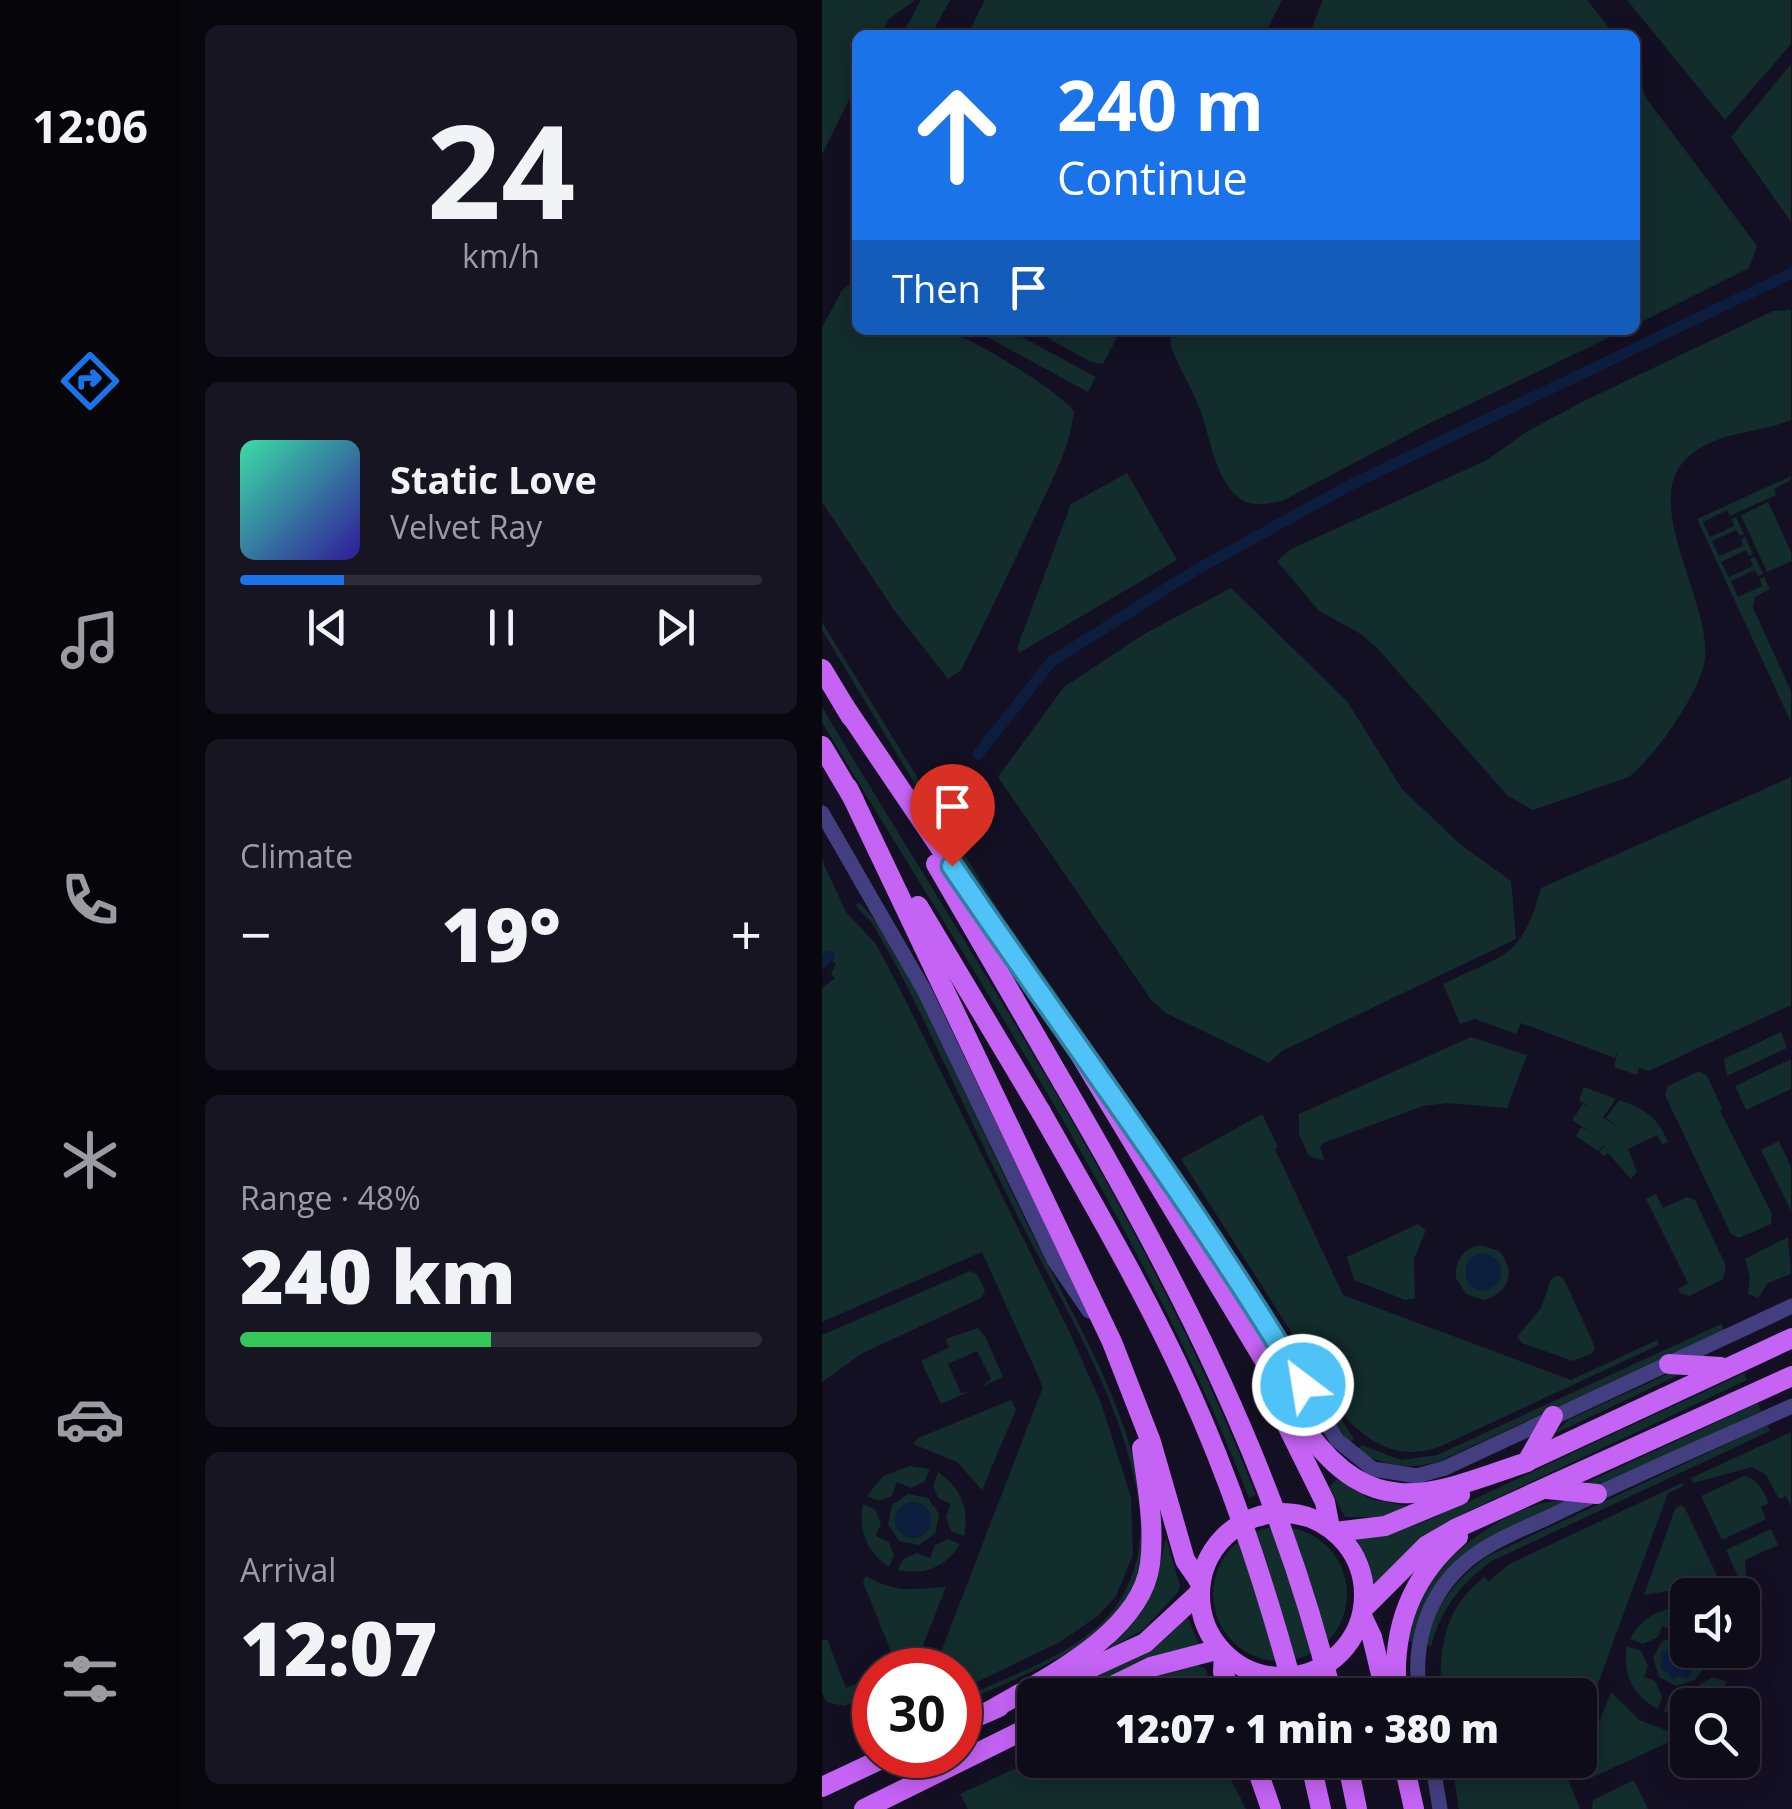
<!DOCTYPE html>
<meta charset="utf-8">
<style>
:root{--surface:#0f0c1a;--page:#181523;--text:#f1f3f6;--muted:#9b9ba2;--line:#2f2c39;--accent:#1a73e8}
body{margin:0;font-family:"Open Sans",sans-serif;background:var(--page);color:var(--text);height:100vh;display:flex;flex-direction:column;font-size:38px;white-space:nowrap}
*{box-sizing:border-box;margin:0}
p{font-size:32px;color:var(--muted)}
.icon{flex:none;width:55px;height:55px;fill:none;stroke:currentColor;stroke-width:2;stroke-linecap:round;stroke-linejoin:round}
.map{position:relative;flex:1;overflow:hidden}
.panel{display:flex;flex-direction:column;gap:25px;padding:25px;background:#08070e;width:642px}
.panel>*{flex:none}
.top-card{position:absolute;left:30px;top:30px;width:788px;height:305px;border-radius:15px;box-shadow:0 5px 25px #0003,0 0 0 2px var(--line);background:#1a73e8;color:#fff;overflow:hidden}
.controls{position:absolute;left:848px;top:1578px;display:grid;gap:20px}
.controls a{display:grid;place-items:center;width:90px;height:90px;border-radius:15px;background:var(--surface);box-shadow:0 5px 25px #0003,0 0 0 2px var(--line);font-size:50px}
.speed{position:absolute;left:30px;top:1648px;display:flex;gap:20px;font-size:50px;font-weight:700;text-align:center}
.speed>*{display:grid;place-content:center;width:130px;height:130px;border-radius:50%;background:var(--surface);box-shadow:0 5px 25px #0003,0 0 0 2px var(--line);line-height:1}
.speed .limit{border:15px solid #d22;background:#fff;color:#111}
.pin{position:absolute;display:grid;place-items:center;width:85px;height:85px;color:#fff;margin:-102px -42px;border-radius:50% 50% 50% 0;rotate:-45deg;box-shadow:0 0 10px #0007}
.pin .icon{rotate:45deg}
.me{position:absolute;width:110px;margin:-55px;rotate:329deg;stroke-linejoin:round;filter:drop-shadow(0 0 8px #0008)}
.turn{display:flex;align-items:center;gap:35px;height:210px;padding:0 40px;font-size:45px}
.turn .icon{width:130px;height:130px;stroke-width:2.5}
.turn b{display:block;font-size:70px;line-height:85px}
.then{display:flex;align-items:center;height:95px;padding:0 40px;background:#0003;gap:20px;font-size:38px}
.big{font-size:75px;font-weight:800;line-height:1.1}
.panel .card{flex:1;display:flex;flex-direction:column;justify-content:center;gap:15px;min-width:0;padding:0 35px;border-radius:15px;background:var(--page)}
.panel .dial{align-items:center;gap:0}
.dial b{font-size:130px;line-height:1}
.song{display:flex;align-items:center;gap:30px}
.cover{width:120px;height:120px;border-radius:15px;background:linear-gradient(135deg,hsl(160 70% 55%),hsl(250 70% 35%))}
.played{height:10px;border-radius:5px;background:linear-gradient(90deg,var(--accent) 20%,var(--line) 20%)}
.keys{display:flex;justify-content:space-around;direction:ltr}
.heat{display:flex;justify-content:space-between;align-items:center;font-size:55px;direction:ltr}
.charge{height:15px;border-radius:8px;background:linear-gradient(90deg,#34c759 48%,var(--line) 0)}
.trip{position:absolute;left:195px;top:1678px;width:580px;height:100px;border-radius:15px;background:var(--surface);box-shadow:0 5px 25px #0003,0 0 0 2px var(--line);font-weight:800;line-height:100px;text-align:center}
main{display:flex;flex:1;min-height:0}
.tabs{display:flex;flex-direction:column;width:180px;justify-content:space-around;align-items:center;background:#06050a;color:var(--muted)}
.tabs .icon{width:70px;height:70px}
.tabs .on{color:var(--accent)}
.tabs b{font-size:45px;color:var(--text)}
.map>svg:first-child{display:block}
.green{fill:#132c2c}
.water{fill:#0d1d3e}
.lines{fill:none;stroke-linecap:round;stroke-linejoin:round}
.canal{stroke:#0d1d3e;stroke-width:11}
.minor{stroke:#433e7f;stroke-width:15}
.major{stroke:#c563f5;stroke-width:20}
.major-bridge{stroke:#c563f5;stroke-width:20}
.route-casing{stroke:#337fa1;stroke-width:25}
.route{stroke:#4fc3f7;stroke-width:18}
</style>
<main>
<nav class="tabs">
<b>12:06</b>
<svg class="icon on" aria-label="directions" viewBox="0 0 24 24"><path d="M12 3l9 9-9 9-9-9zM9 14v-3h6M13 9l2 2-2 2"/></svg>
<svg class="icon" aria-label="music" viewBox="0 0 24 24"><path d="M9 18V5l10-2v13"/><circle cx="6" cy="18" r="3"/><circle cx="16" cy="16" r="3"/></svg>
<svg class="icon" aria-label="phone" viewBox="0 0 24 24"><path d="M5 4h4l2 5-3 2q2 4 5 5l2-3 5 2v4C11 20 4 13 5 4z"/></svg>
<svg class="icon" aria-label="climate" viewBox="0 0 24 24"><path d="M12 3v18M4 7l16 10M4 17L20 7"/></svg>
<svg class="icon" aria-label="car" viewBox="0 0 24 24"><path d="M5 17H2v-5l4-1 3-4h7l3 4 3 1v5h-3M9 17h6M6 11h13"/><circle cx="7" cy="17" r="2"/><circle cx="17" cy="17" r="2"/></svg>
<svg class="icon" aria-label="filters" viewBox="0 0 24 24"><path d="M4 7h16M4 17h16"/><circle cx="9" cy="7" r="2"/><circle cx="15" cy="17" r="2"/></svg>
</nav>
<section class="panel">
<div class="card dial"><b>24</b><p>km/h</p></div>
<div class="card">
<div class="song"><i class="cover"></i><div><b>Static Love</b><p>Velvet Ray</p></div></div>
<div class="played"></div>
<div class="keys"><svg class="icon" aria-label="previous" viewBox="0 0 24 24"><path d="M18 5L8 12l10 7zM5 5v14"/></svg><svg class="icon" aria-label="pause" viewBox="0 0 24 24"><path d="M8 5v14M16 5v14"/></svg><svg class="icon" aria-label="next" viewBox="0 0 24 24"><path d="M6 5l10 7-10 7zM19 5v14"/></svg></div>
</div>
<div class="card"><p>Climate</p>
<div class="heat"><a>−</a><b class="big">19°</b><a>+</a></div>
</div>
<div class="card"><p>Range · 48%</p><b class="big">240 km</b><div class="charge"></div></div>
<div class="card"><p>Arrival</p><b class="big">12:07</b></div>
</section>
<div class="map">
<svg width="970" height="1809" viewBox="0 0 970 1809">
<rect width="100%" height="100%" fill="#141023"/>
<!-- green -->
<g class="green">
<polygon points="0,0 93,0 67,19 59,35 35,35 35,84 0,154"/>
<polygon points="99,0 128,0 109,35 80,35"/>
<polygon points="163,0 460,0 442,35 145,35"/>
<polygon points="501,0 765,0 793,35 487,35"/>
<polygon points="805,0 969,0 969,44 903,120"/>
<polygon points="969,64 969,222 909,137"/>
<polygon points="812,68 824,98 935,246 927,268 813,325"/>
<path d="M31,282L35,284V330C62,330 94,325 121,330C147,335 235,390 252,411C248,449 227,487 211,521C188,571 164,620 139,670L126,679L72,610L0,502V328L20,290Z"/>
<path d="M969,310V420C933,435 894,430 864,459C817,504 894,608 882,664C874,698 834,755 807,777L711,810L686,796L555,648L539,634L497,611L455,561L469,549L665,460L704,432L764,400L951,311Z"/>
<polygon points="152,330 187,330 274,377 266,392"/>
<polygon points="211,330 299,330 281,364 269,362"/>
<path d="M351,330H803L606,424L460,501C444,504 428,508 415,496C393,478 388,436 378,410C371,390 359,372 351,352C348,344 347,338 351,330Z"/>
<polygon points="305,473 355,560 197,653 195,648 249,504"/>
<polygon points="969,476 969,480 952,489 954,495 908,516 905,510 881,522 888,537 912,526 910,519 914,517 922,534 918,536 914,530 890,541 897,556 921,546 919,539 923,537 931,554 927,556 924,550 899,562 907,577 931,566 928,559 933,557 941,574 936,576 933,570 909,581 916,597 940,586 938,579 942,577 948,589 933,597 931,608 969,691 969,722 875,519"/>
<polygon points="946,502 969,552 970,561 945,572 919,515"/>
<polygon points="409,588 525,701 580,789 639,845 689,881 694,939 460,1051 447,1063 344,1013 330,1001 176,777 242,687 322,634"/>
<polygon points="0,622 178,912 382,1205 532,1439 527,1444 379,1208 273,1060 140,862 0,630"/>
<path d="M0,707C153,964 325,1215 434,1495L427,1498C320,1222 151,975 0,722Z"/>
<path d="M969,777V1005L827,1071L817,1068L815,1075L792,1067L796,1051L793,1058L699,1023L694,1034L653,1019L638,1024L621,984C683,953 699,960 719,888Z"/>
<polygon points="0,860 24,912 54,944 85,1003 249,1335 279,1403 309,1497 311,1555 294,1596 277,1615 238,1642 138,1690 138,1670 112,1670 221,1387 160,1252 0,1322 0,988 13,978 9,974 14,963 0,955"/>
<path d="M38,903C74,940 96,994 118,1040C144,1095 170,1150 196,1205C234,1286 282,1361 308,1446C319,1480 328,1524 321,1559C304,1643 205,1672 138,1704V1699C192,1673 270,1651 301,1595C319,1563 322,1528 315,1492C297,1393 240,1304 195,1215C153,1132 116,1046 73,963L50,923L33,905Z"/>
<polygon points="959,1032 965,1048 905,1076 902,1059"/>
<polygon points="649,1037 705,1055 685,1108 626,1103 601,1106 501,1143 498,1148 502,1159 499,1160 487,1156 477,1134 477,1114"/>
<polygon points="969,1059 969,1089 924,1110 913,1086"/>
<polygon points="877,1071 885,1076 900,1108 898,1111 950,1214 949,1224 917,1238 909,1234 843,1095 846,1086"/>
<path d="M762,1087L794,1099L781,1117L802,1132L784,1118L797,1100C823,1109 835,1116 846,1142L840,1144L835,1135L806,1149L815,1172L809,1179L786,1153L782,1156L777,1152L785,1143L776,1151L754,1136L759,1127L771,1134L750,1120L761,1104L769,1108L757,1100Z"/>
<path d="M440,1114L456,1147L453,1149L521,1295L749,1380L835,1340L837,1345L617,1447C578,1460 551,1446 524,1418L359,1159Z"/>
<polygon points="957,1141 969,1167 969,1211 939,1150"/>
<polygon points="834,1194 841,1208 865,1197 873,1200 904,1266 901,1279 867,1296 858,1293 856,1289 866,1283 824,1199"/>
<polygon points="596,1224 604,1230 592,1259 593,1298 583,1300 532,1280 525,1257"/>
<polygon points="966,1237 969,1274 946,1283 936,1298 926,1294 928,1277 923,1259"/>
<path d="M658,1245L677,1251C694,1270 688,1293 662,1300L644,1294L634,1278C633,1260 641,1249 658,1245Z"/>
<polygon points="148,1271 155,1274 163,1291 159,1298 39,1354 0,1382 0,1335"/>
<polygon points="736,1275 742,1279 773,1347 771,1353 751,1361 700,1343 695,1337 719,1308 729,1279"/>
<path d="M899,1324L902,1330L618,1461C589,1470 562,1467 535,1450L540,1445L579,1460L615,1455Z"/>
<polygon points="156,1328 163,1336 181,1377 159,1387 169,1379 155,1351 126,1364 139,1393 147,1392 119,1404 99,1361 127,1347 124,1339"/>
<polygon points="848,1373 861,1373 730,1435 746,1420"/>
<polygon points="922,1373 925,1380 643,1513 615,1529 552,1589 546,1561 532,1535 571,1533 609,1519"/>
<polygon points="189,1400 194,1410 160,1490 135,1462 91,1444 96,1438"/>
<polygon points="936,1403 939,1411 782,1484 757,1486"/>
<path d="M945,1425L948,1431L670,1561C639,1583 619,1609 609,1646L603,1644C613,1605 634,1579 666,1556Z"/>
<polygon points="969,1432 969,1507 964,1496 957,1499 944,1475 930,1467 871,1483 869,1478"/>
<polygon points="88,1466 108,1469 102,1482 89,1488 75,1482 70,1496 57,1501 45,1496 61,1476"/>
<path d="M116,1472C139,1488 148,1509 142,1536L129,1531L124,1517L129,1504L116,1498L111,1486Z"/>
<path d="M922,1476C936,1479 941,1490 947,1503L939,1507L944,1519L900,1540L879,1496Z"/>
<polygon points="515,1479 548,1499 591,1507 567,1517 523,1517 507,1487"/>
<path d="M860,1483L862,1486L846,1493L758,1732V1695H619C617,1648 622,1607 663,1577L666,1582L687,1564Z"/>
<polygon points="86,1494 106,1498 117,1514 113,1534 97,1545 77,1541 66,1524 70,1505"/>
<path d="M748,1500C675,1537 610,1554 591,1642L583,1641C588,1625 591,1604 600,1590C629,1549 696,1498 748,1500Z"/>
<path d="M41,1504L53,1509L59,1523L54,1536L67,1542L72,1555L67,1567C45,1552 36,1531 41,1504Z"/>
<polygon points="859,1505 863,1508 904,1595 858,1589 822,1595 853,1509"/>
<circle cx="458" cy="1594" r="67"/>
<polygon points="949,1529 956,1545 923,1560 924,1576 917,1579 904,1550"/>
<polygon points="344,1538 358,1586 356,1592 322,1629 287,1649 337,1568"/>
<path d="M126,1539L138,1544C124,1567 103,1576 76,1570L81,1559L95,1553L108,1558L113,1545Z"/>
<path d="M44,1576C78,1595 91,1588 124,1587L91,1670L76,1669L41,1582Z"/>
<path d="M865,1608V1623L851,1630L840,1626L836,1637L821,1644L808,1639C820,1617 840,1606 865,1608Z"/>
<polygon points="363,1611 379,1649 332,1657 250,1695 229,1695"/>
<polygon points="858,1635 865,1636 865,1644 841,1661 839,1669 873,1659 875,1652 871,1650 880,1650 881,1669 873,1680 854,1686 837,1677 831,1658 840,1641"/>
<polygon points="5,1639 24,1688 51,1677 51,1668 52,1693 22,1706 5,1702 0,1693 0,1641"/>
<path d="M805,1646L819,1651L826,1666L822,1677L833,1681L840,1697L836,1709C811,1696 800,1674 805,1646Z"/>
<polygon points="375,1665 383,1668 394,1695 296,1694 328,1677"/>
<polygon points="892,1677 905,1682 886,1705 865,1705 865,1713 842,1712 847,1698 862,1691 873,1695 877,1685"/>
<polygon points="789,1692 817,1720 860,1736 769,1778 759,1768"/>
<polygon points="212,1760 399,1760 424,1809 146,1809 138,1794"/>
<polygon points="629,1760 747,1760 745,1777 758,1809 637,1809"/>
<polygon points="812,1780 826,1809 770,1809 771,1800"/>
</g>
<!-- water -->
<g class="water">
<circle cx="661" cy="1272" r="18"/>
<circle cx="91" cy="1520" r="18"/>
<polygon points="864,1641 865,1650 875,1652 873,1659 876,1667 869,1671 866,1679 858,1676 850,1679 846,1672 838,1669 841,1661 838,1653 845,1650 848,1642 856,1644"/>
</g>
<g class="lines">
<!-- canal -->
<g class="canal">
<polyline points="156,754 229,662 372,571 530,484 970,273"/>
<polyline points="0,963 7,956"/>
</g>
<!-- minor -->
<g class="minor">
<polyline points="0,813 102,990 232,1260 267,1311"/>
<polyline points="304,1115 420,1283 515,1440 551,1469 595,1476 623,1468 970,1306"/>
<path d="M598,1695C590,1649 603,1601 637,1568C662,1543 700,1530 731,1515C809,1477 890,1442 970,1406"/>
<polyline points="610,1760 618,1809"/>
</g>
<!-- major -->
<g class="major">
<polyline points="0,669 29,717"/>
<path d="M23,707L259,1056L486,1433C554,1524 613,1493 705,1462L731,1416"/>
<polyline points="0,746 32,800"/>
<polyline points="26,788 290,1342 329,1442 363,1560 378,1582"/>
<polyline points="114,864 241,1083"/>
<polyline points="96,906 219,1112"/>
<polyline points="847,1364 899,1367"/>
<polyline points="456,1407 503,1502 508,1528"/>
<polyline points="704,1462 970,1338"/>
<polyline points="725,1489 775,1494"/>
<circle cx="460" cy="1595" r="82"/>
<polyline points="513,1532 563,1526 638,1495"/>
<polyline points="541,1609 604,1546 635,1528 970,1376"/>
<polyline points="540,1616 550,1637 564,1695"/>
<polyline points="402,1654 401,1672 410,1695"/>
<polyline points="227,1687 323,1643 377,1593"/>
<polyline points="272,1695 329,1667 398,1649"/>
<path d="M575,1695C569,1632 588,1578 636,1537"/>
<path d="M166,1712C220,1680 319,1634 328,1564C333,1525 325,1486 320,1448"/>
<polyline points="138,1724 177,1707"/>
<polyline points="432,1760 449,1809"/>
<polyline points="488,1760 499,1809"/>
<polyline points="525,1760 535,1809"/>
<polyline points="581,1760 592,1809"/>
<polyline points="0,1787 68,1755"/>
<polyline points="42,1809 212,1725"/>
</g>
<!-- major-bridge -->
<g class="major-bridge">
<path d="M241,1083C354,1276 457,1476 510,1695"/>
<path d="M219,1112C270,1202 323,1292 366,1387C411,1486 445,1590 473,1695"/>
</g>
</g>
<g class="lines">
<!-- route casing -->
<g class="route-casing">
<path id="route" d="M130,866C247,1039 374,1205 481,1385"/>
</g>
<!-- route -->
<use href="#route" class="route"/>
</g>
</svg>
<div class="controls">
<a><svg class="icon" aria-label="sound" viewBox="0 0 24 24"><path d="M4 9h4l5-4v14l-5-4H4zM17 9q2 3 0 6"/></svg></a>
<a><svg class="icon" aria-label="search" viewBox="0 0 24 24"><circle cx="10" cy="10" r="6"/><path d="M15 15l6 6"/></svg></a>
</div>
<div class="speed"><div class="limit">30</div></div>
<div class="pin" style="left:130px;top:866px;background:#d93025"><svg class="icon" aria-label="arrive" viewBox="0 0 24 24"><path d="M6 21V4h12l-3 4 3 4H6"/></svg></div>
<svg class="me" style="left:481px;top:1385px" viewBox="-20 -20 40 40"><circle r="17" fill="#4fc3f7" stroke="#fff" stroke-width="3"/><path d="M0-11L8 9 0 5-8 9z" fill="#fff"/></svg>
<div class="trip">12:07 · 1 min · 380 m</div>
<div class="top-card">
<div class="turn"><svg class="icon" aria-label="ahead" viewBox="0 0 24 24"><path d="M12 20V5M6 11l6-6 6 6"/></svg><div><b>240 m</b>Continue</div></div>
<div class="then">Then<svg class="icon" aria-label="arrive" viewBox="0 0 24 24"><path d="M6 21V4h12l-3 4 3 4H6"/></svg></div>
</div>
</div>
</main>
